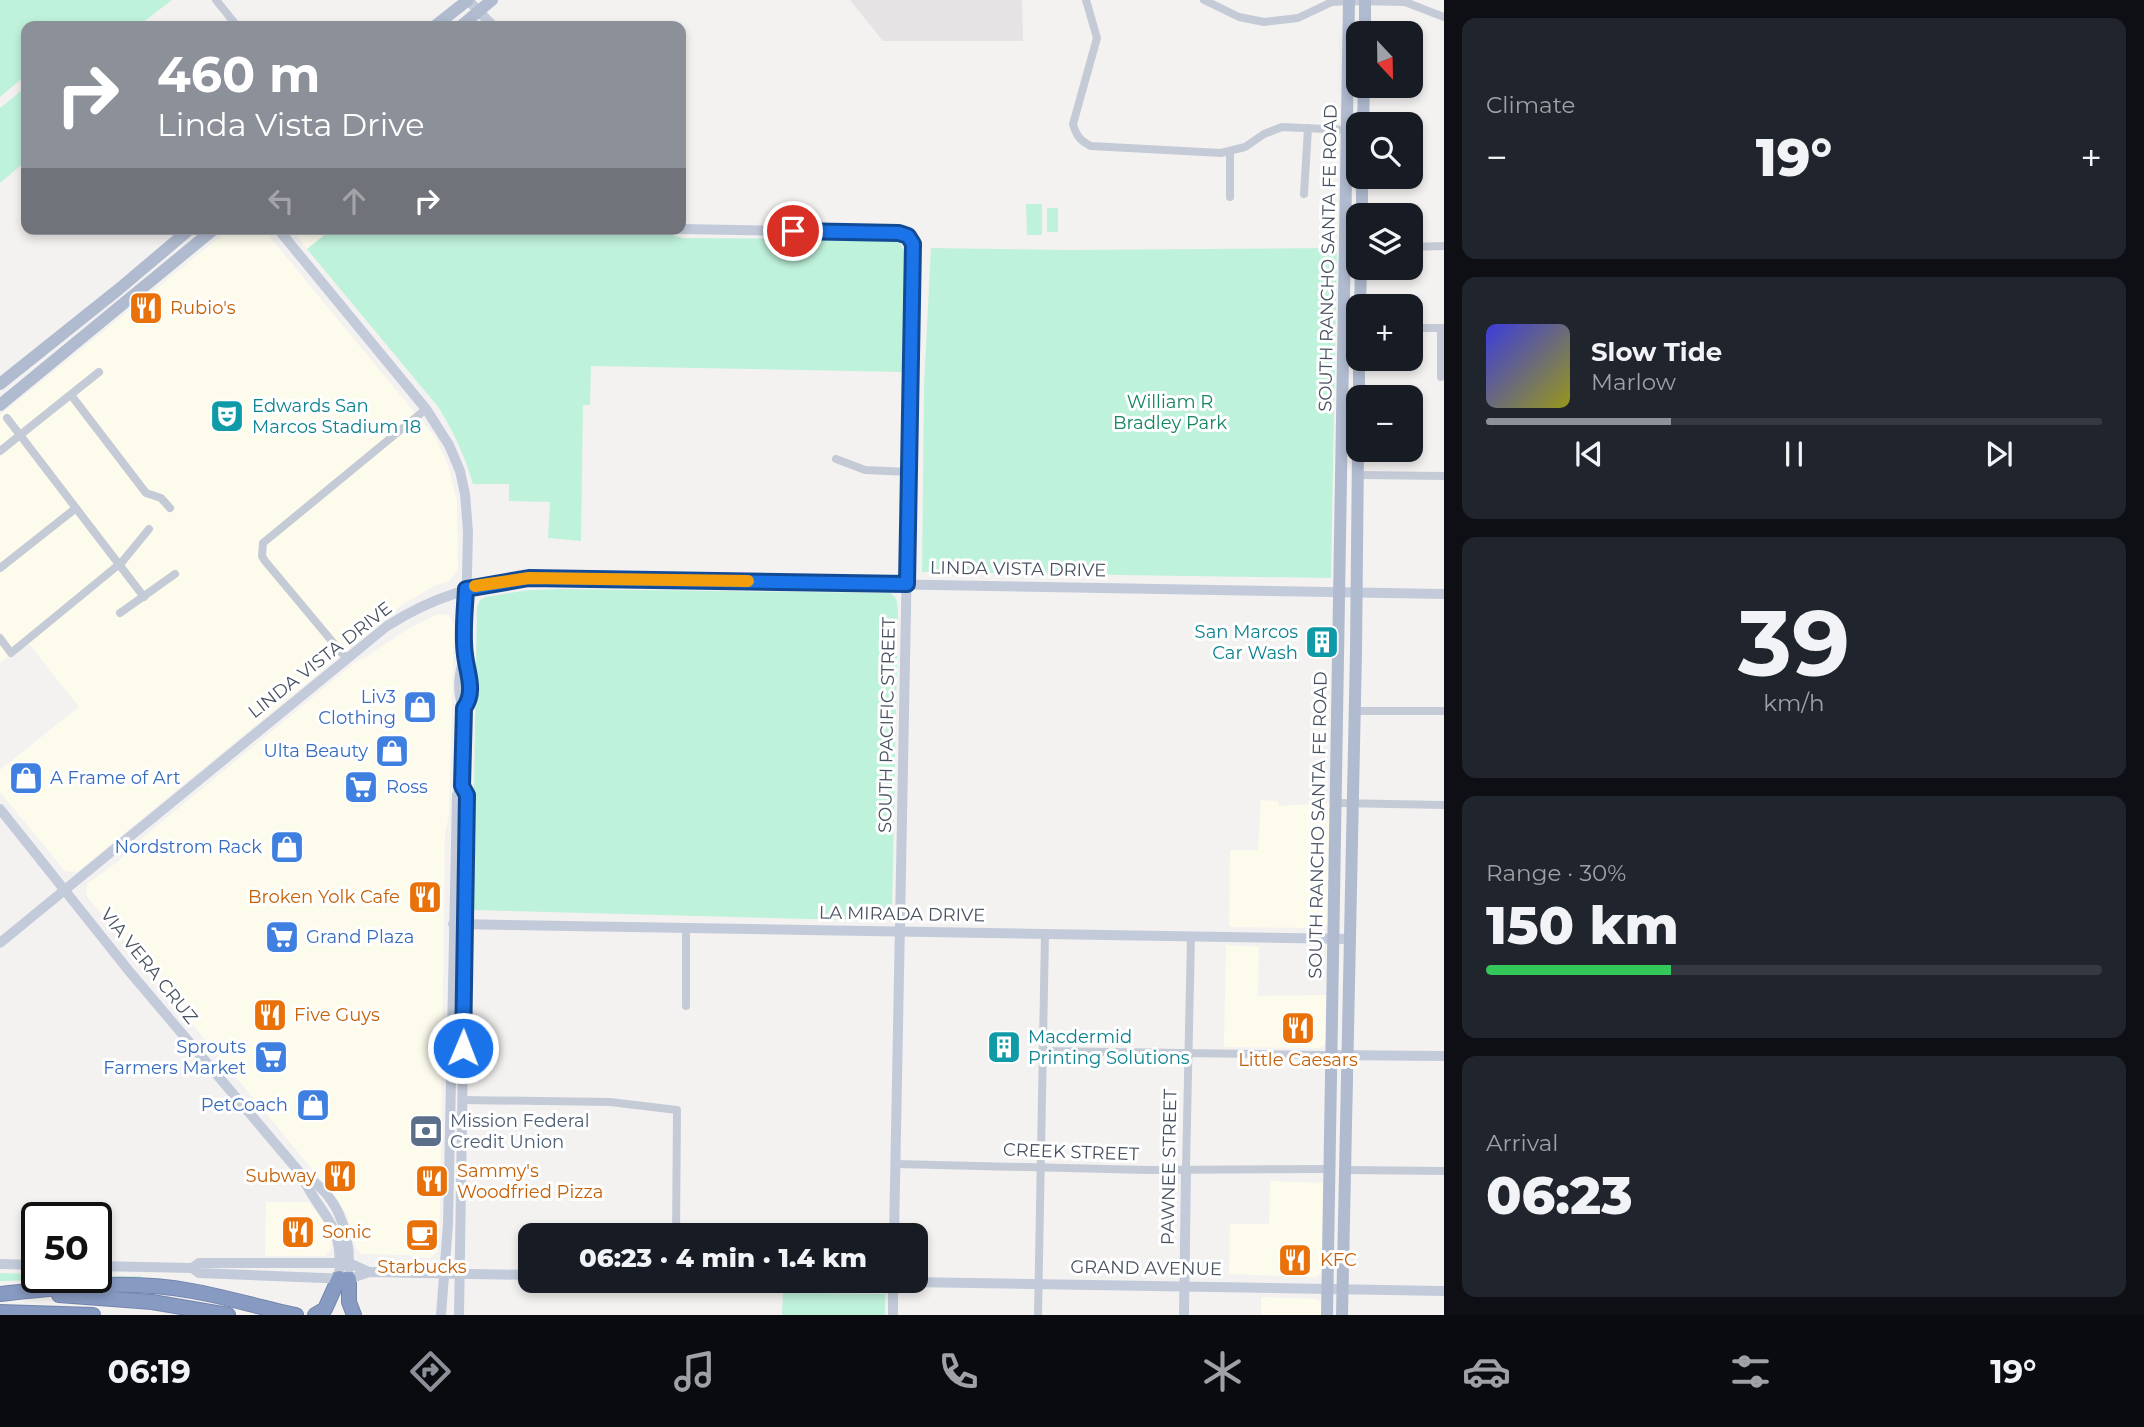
<!DOCTYPE html>
<meta charset="utf-8">
<style>
:root{--surface:#171b24;--page:#20242c;--text:#f1f3f6;--muted:#9ea1a6;--line:#363941;--accent:#8c9099}
body{margin:0;font-family:Montserrat,sans-serif;background:var(--page);color:var(--text);height:100vh;display:flex;flex-direction:column;font-size:26px;white-space:nowrap}
*{box-sizing:border-box;margin:0}
p{font-size:23px;color:var(--muted)}
.icon{flex:none;width:38px;height:38px;fill:none;stroke:currentColor;stroke-width:2;stroke-linecap:round;stroke-linejoin:round}
.map{position:relative;flex:1;overflow:hidden}
.sheet{display:flex;flex-direction:column;gap:18px;padding:18px;background:#0d0f14;width:700px}
.sheet>*{flex:none}
.hud{position:absolute;left:21px;top:21px;width:665px;height:214px;border-radius:14px;box-shadow:0 4px 10px #0003;background:#8c9099;color:#fff;overflow:hidden}
.needle{width:46px;rotate:158deg}
.buttons{position:absolute;left:1346px;top:21px;display:grid;gap:14px}
.buttons a{display:grid;place-items:center;width:77px;height:77px;border-radius:14px;background:var(--surface);box-shadow:0 4px 10px #0003;font-size:35px}
.speed{position:absolute;left:21px;top:1202px;display:flex;gap:14px;font-size:35px;font-weight:700;text-align:center}
.speed>*{display:grid;place-content:center;width:91px;height:91px;border-radius:50%;background:var(--surface);box-shadow:0 4px 10px #0003;line-height:1}
.speed .limit{border:4px solid #111;border-radius:10px;background:#fff;color:#111}
.pin{position:absolute;display:grid;place-items:center;width:60px;height:60px;color:#fff;margin:-30px;border:4px solid #fff;border-radius:50%;box-shadow:0 2px 7px #0007}
.me{position:absolute;width:77px;margin:-38px;rotate:1deg;stroke-linejoin:round;filter:drop-shadow(0 0 5px #0008)}
.turn{display:flex;align-items:center;gap:24px;height:147px;padding:0 21px;font-size:32px}
.turn .icon{width:91px;height:91px;stroke-width:2.5}
.turn b{display:block;font-size:49px;line-height:60px}
.lanes{display:flex;align-items:center;height:66px;padding:0 21px;background:#0003;justify-content:center;gap:35px;direction:ltr}
.lanes .off{opacity:.35}
.big{font-size:52px;font-weight:800;line-height:1.1}
.sheet .tile{flex:1;display:flex;flex-direction:column;justify-content:center;gap:10px;min-width:0;padding:0 24px;border-radius:14px;background:var(--page)}
.sheet .dial{align-items:center;gap:0}
.dial b{font-size:91px;line-height:1}
.song{display:flex;align-items:center;gap:21px}
.cover{width:84px;height:84px;border-radius:10px;background:linear-gradient(135deg,hsl(240 70% 55%),hsl(60 70% 35%))}
.played{height:7px;border-radius:4px;background:linear-gradient(90deg,var(--accent) 30%,var(--line) 30%)}
.keys{display:flex;justify-content:space-around;direction:ltr}
.heat{display:flex;justify-content:space-between;align-items:center;font-size:38px;direction:ltr}
.charge{height:10px;border-radius:5px;background:linear-gradient(90deg,#34c759 30%,var(--line) 0)}
.trip{position:absolute;left:518px;top:1223px;width:410px;height:70px;border-radius:14px;background:var(--surface);box-shadow:0 4px 10px #0003;font-weight:800;line-height:70px;text-align:center}
.tabs{display:flex;height:112px;justify-content:space-around;align-items:center;background:#090b0e;color:var(--muted)}
.tabs .icon{width:49px;height:49px}
.tabs .current{color:var(--accent)}
.tabs b{font-size:32px;color:var(--text)}
main{display:flex;flex:1;min-height:0}
.map>svg:first-child{display:block}
.commercial{fill:#fdfbec}
.education{fill:#e5e3e3}
.green{fill:#bff2db}
.lines{fill:none;stroke-linecap:round;stroke-linejoin:round}
.highway-casing{stroke:#7385ad;stroke-width:16}
.street{stroke:#c5cbd6;stroke-width:8}
.secondary{stroke:#c3cbda;stroke-width:10}
.primary{stroke:#b0bbd0;stroke-width:12}
.highway{stroke:#879ac1;stroke-width:14}
.route-casing{stroke:#114b97;stroke-width:18}
.route{stroke:#1a73e8;stroke-width:12}
.slow{stroke:#f59e0b;stroke-width:12}
.labels{text-anchor:middle;dominant-baseline:central;stroke-width:6;stroke-linejoin:round;paint-order:stroke}
.street-label{font-size:18px;fill:#485160;stroke:#fff}
.food-label{font-size:18px;fill:#c56008;stroke:#fff;text-anchor:start}
.park-label{font-size:18px;fill:#148660;stroke:#fff}
.culture-label{font-size:18px;fill:#0d838f;stroke:#fff;text-anchor:start}
.shop-label{font-size:18px;fill:#366cbe;stroke:#fff;text-anchor:end}
.service-label{font-size:18px;fill:#4e5e75;stroke:#fff;text-anchor:start}
</style>
<main>
<div class="map">
<svg width="1444" height="1315" viewBox="0 0 1444 1315">
<rect width="100%" height="100%" fill="#f4f2f1"/>
<!-- commercial -->
<g class="commercial">
<polygon points="230,229 263,229 435,437 448,465 457,501 458,569 449,581 434,586 403,604 77,872 65,871 0,792 0,770 79,707 27,641 0,663 0,415"/>
<polygon points="292,229 332,229 307,249"/>
<polygon points="438,614 449,615 454,625 449,814 445,834 440,1213 438,1251 430,1258 426,1258 408,1255 362,1254 356,1248 347,1215 330,1191 86,895 87,884 120,860 146,835 358,660 363,659 406,630"/>
<polygon points="1261,800 1278,801 1279,806 1330,803 1328,925 1323,928 1229,927 1230,850 1258,850"/>
<polygon points="1226,945 1259,947 1258,996 1329,995 1325,1045 1319,1048 1224,1047"/>
<polygon points="1270,1181 1324,1183 1322,1272 1316,1277 1229,1274 1230,1224 1269,1224"/>
<polygon points="266,1202 309,1202 328,1228 332,1247 326,1256 265,1256"/>
<polygon points="1261,1297 1317,1299 1322,1302 1323,1315 1261,1315"/>
</g>
<!-- education -->
<polygon class="education" points="850,0 1022,0 1023,41 883,41"/>
<!-- green -->
<g class="green">
<polygon points="0,0 172,0 138,26 26,26 26,75 0,97"/>
<polygon points="26,87 26,161 0,183 0,108"/>
<polygon points="1026,204 1042,204 1042,235 1027,235"/>
<rect x="1047" y="208" width="11" height="24"/>
<path d="M332,229H653L682,238L893,239L900,243L905,252L902,372L591,366L590,405H583L581,541L548,538L550,502L509,501V484H473C465,456 454,433 439,408L307,249Z"/>
<polygon points="931,248 1071,250 1337,248 1331,578 922,572 924,386"/>
<path d="M563,589L890,593C898,598 897,602 898,611L892,915L886,921L474,910L472,904L477,606L480,600L485,597L529,590Z"/>
<polygon points="0,1273 37,1274 37,1278 143,1276 136,1279 0,1281"/>
<polygon points="783,1293 885,1294 885,1315 782,1315"/>
</g>
<g class="lines">
<!-- highway casing -->
<g class="highway-casing">
<g id="highway">
<polyline points="349,1279 349,1302 354,1315"/>
<path d="M0,1294C63,1287 128,1279 192,1291C227,1297 261,1308 296,1315"/>
<polyline points="59,1295 152,1302 228,1315"/>
<polyline points="0,1312 93,1315"/>
<polyline points="315,1315 325,1309 339,1278"/>
</g>
</g>
<!-- street -->
<g class="street">
<polyline points="216,0 237,26"/>
<path d="M1086,0L1097,38L1073,124C1076,135 1080,141 1091,146L1221,153L1245,147L1264,134L1282,127L1347,130"/>
<polyline points="1204,0 1239,17 1264,22 1298,18 1332,2 1349,1 1405,2 1444,17"/>
<polyline points="1304,194 1308,128"/>
<polyline points="1230,197 1230,152"/>
<polyline points="1345,247 1358,247"/>
<polyline points="1410,247 1444,246"/>
<polyline points="1344,327 1358,327"/>
<polyline points="1410,328 1444,328"/>
<polyline points="1441,377 1441,328"/>
<polyline points="71,395 146,493 161,498 170,508"/>
<polyline points="7,418 144,597"/>
<polyline points="0,451 99,372"/>
<polyline points="836,459 865,470 909,472"/>
<polyline points="1358,475 1444,476"/>
<polyline points="0,568 76,508"/>
<polyline points="120,613 175,574"/>
<polyline points="0,638 11,653 122,562 149,529"/>
<polyline points="346,658 265,561 262,556 263,543 426,409"/>
<polyline points="1355,711 1444,711"/>
<polyline points="1337,803 1444,805"/>
<polyline points="686,1006 686,928"/>
<polyline points="1042,1051 1330,1055"/>
<polyline points="463,1100 610,1102 677,1110 676,1236"/>
<polyline points="896,1164 1147,1170 1329,1169"/>
<polyline points="1186,1169 1191,936"/>
<polyline points="1345,1170 1444,1171"/>
<polyline points="1038,1315 1045,934"/>
</g>
<!-- secondary -->
<g class="secondary">
<polyline points="468,0 493,26"/>
<path d="M278,229L426,409L449,445L460,471L465,494L468,532L465,656C471,672 474,694 464,708"/>
<polyline points="680,229 899,233 908,236 913,244 894,1236"/>
<path d="M0,809L129,971L301,1174C322,1221 344,1219 339,1278"/>
<polyline points="453,924 1349,939"/>
<path d="M0,943L387,626C436,595 473,586 529,578L1444,594"/>
<polyline points="1330,1055 1444,1056"/>
<path d="M301,1174C337,1192 350,1231 349,1268"/>
<polyline points="0,1264 37,1265"/>
<polyline points="96,1266 192,1268 199,1273 349,1279 369,1272 530,1275"/>
<polyline points="192,1268 199,1263 349,1263 369,1272"/>
<polyline points="848,1281 1444,1291"/>
<polyline points="893,1281 893,1315"/>
<path d="M441,1315L448,1224L457,795L462,786L464,708C456,693 459,671 465,656"/>
<polyline points="459,1315 467,795 462,786"/>
<polyline points="1184,1315 1186,1169"/>
</g>
<!-- primary -->
<g class="primary">
<polyline points="435,26 468,0"/>
<polyline points="461,26 492,0"/>
<polyline points="1365,33 1365,0"/>
<polyline points="1363,124 1364,86"/>
<polyline points="1362,215 1362,177"/>
<polyline points="1360,306 1361,268"/>
<polyline points="0,384 119,289 190,229"/>
<polyline points="1359,397 1359,359"/>
<polyline points="0,405 214,229"/>
<polyline points="1327,1315 1349,0"/>
<polyline points="1342,1315 1356,652 1358,449"/>
</g>
<!-- highway -->
<use href="#highway" class="highway"/>
</g>
<g class="lines">
<!-- route casing -->
<g class="route-casing">
<path id="route" d="M463,1048L467,795L462,786L464,708C476,692 467,673 465,655C462,634 465,610 466,589L529,578L907,584L913,244L908,236L899,233L793,231"/>
</g>
<!-- route -->
<use href="#route" class="route"/>
<!-- slow -->
<polyline class="slow" points="475,586 529,578 748,581"/>
</g>
<!-- icons -->
<defs>
<g id="restaurant-square" transform="scale(1.75)"><rect x="-9" y="-9" width="18" height="18" rx="4" fill="#e8710a" stroke="#fff"/><path d="M-5-6h1v4h1v-4h1v4h1v-4h1v5L-1.5 .5V6h-2V.5L-5-1ZM5-6V6H3V1.5H1.5Q1.5-4 5-6Z" fill="#fff"/></g>
<g id="theatre-square" transform="scale(1.75)"><rect x="-9" y="-9" width="18" height="18" rx="4" fill="#0f9aa8" stroke="#fff"/><path d="M-5-5.5Q0-4 5-5.5V0Q5 5 0 6Q-5 5-5 0ZM-3.3-2.5H-1v1.5H-3.3ZM1-2.5H3.3v1.5H1ZM-2.8 1Q0 5.5 2.8 1Z" fill="#fff"/></g>
<g id="building-square" transform="scale(1.75)"><rect x="-9" y="-9" width="18" height="18" rx="4" fill="#0f9aa8" stroke="#fff"/><path d="M-4-6H4V6H1V3H-1V6H-4ZM-2.5-4.3h1.7v1.8h-1.7ZM.8-4.3h1.7v1.8H.8ZM-2.5-1h1.7V.8h-1.7ZM.8-1h1.7V.8H.8Z" fill="#fff"/></g>
<g id="shop-square" transform="scale(1.75)"><rect x="-9" y="-9" width="18" height="18" rx="4" fill="#3f7fe0" stroke="#fff"/><path d="M-5-2.5h2.3a2.7 3.5 0 0 1 5.4 0H5L5.5 6h-11ZM-1.5-2.5h3a1.5 2.3 0 0 0-3 0Z" fill="#fff"/></g>
<g id="supermarket-square" transform="scale(1.75)"><rect x="-9" y="-9" width="18" height="18" rx="4" fill="#3f7fe0" stroke="#fff"/><path d="M-6-5.5h2.5l.6 2H6L4.5 2H-2.5L-4.4-4H-6ZM-1.5 3.2a1.3 1.3 0 1 0 .1 0ZM3 3.2a1.3 1.3 0 1 0 .1 0Z" fill="#fff"/></g>
<g id="bank-square" transform="scale(1.75)"><rect x="-9" y="-9" width="18" height="18" rx="4" fill="#5c6f8a" stroke="#fff"/><path d="M-6-4H6V4H-6ZM0-2.3a2.3 2.3 0 1 0 0 4.6a2.3 2.3 0 1 0 0-4.6Z" fill="#fff"/></g>
<g id="cafe-square" transform="scale(1.75)"><rect x="-9" y="-9" width="18" height="18" rx="4" fill="#e8710a" stroke="#fff"/><path d="M-5.5-4.5H6V0H3Q3 3.5 0 3.5H-2.5Q-5.5 3.5-5.5 0ZM3-3.2v2h1.7v-2ZM-6 4.5H4V6H-6Z" fill="#fff"/></g>
</defs>
<g fill-rule="evenodd">
<use href="#restaurant-square" x="146" y="308"/>
<use href="#theatre-square" x="227" y="416"/>
<use href="#building-square" x="1322" y="642"/>
<use href="#shop-square" x="420" y="707"/>
<use href="#shop-square" x="392" y="751"/>
<use href="#shop-square" x="26" y="778"/>
<use href="#supermarket-square" x="361" y="787"/>
<use href="#shop-square" x="287" y="847"/>
<use href="#restaurant-square" x="425" y="897"/>
<use href="#supermarket-square" x="282" y="937"/>
<use href="#restaurant-square" x="270" y="1015"/>
<use href="#restaurant-square" x="1298" y="1028"/>
<use href="#building-square" x="1004" y="1047"/>
<use href="#supermarket-square" x="271" y="1057"/>
<use href="#shop-square" x="313" y="1105"/>
<use href="#bank-square" x="426" y="1131"/>
<use href="#restaurant-square" x="340" y="1176"/>
<use href="#restaurant-square" x="432" y="1181"/>
<use href="#restaurant-square" x="298" y="1232"/>
<use href="#cafe-square" x="422" y="1235"/>
<use href="#restaurant-square" x="1295" y="1260"/>
</g>
<g class="labels">
<!-- street labels -->
<g class="street-label">
<text transform="translate(1328 258) rotate(-89)">SOUTH RANCHO SANTA FE ROAD</text>
<text transform="translate(1018 569) rotate(1)">LINDA VISTA DRIVE</text>
<text transform="translate(320 660) rotate(-38)">LINDA VISTA DRIVE</text>
<text transform="translate(887 725) rotate(-89)">SOUTH PACIFIC STREET</text>
<text transform="translate(1318 825) rotate(-89)">SOUTH RANCHO SANTA FE ROAD</text>
<text transform="translate(902 914) rotate(1)">LA MIRADA DRIVE</text>
<text transform="translate(149 966) rotate(51)">VIA VERA CRUZ</text>
<text transform="translate(1071 1152) rotate(2)">CREEK STREET</text>
<text transform="translate(1169 1167) rotate(-89)">PAWNEE STREET</text>
<text transform="translate(1146 1268) rotate(1)">GRAND AVENUE</text>
</g>
<!-- food labels -->
<g class="food-label">
<text x="170" y="308">Rubio's</text>
<text x="400" y="897" text-anchor="end">Broken Yolk Cafe</text>
<text x="294" y="1015">Five Guys</text>
<text x="1298" y="1060" text-anchor="middle">Little Caesars</text>
<text x="457" y="1171">Sammy's<tspan x="457" dy="21">Woodfried Pizza</tspan></text>
<text x="316" y="1176" text-anchor="end">Subway</text>
<text x="322" y="1232">Sonic</text>
<text x="1320" y="1260">KFC</text>
<text x="422" y="1267" text-anchor="middle">Starbucks</text>
</g>
<!-- park labels -->
<g class="park-label">
<text x="1170" y="402">William R<tspan x="1170" dy="21">Bradley Park</tspan></text>
</g>
<!-- culture labels -->
<g class="culture-label">
<text x="252" y="406">Edwards San<tspan x="252" dy="21">Marcos Stadium 18</tspan></text>
<text x="1298" y="632" text-anchor="end">San Marcos<tspan x="1298" dy="21">Car Wash</tspan></text>
<text x="1028" y="1037">Macdermid<tspan x="1028" dy="21">Printing Solutions</tspan></text>
</g>
<!-- shop labels -->
<g class="shop-label">
<text x="396" y="697">Liv3<tspan x="396" dy="21">Clothing</tspan></text>
<text x="368" y="751">Ulta Beauty</text>
<text x="50" y="778" text-anchor="start">A Frame of Art</text>
<text x="386" y="787" text-anchor="start">Ross</text>
<text x="262" y="847">Nordstrom Rack</text>
<text x="306" y="937" text-anchor="start">Grand Plaza</text>
<text x="246" y="1047">Sprouts<tspan x="246" dy="21">Farmers Market</tspan></text>
<text x="288" y="1105">PetCoach</text>
</g>
<!-- service labels -->
<g class="service-label">
<text x="450" y="1121">Mission Federal<tspan x="450" dy="21">Credit Union</tspan></text>
</g>
</g>
</svg>
<div class="buttons">
<a><svg class="needle" viewBox="-14 -14 28 28"><path d="M0-13l5 13h-10z" fill="#e53935"/><path d="M0 13l5-13h-10z" fill="#9ea1a6"/></svg></a>
<a><svg class="icon" aria-label="search" viewBox="0 0 24 24"><circle cx="10" cy="10" r="6"/><path d="M15 15l6 6"/></svg></a>
<a><svg class="icon" aria-label="layers" viewBox="0 0 24 24"><path d="M12 4l9 5-9 5-9-5zM3 14l9 5 9-5"/></svg></a>
<a>+</a>
<a>−</a>
</div>
<div class="speed"><div class="limit">50</div></div>
<div class="pin" style="left:793px;top:231px;background:#d93025"><svg class="icon" aria-label="arrive" viewBox="0 0 24 24"><path d="M6 21V4h12l-3 4 3 4H6"/></svg></div>
<svg class="me" style="left:463px;top:1048px" viewBox="-20 -20 40 40"><circle r="17" fill="#1a73e8" stroke="#fff" stroke-width="3"/><path d="M0-11L8 9 0 5-8 9z" fill="#fff"/></svg>
<div class="trip">06:23 · 4 min · 1.4 km</div>
<div class="hud">
<div class="turn"><svg class="icon" aria-label="right" viewBox="0 0 24 24"><path d="M7 20v-9h11M14 6l5 5-5 5"/></svg><div><b>460 m</b>Linda Vista Drive</div></div>
<div class="lanes"><svg class="icon off" aria-label="left" viewBox="0 0 24 24"><path d="M17 20v-9H6M10 6l-5 5 5 5"/></svg><svg class="icon off" aria-label="ahead" viewBox="0 0 24 24"><path d="M12 20V5M6 11l6-6 6 6"/></svg><svg class="icon" aria-label="right" viewBox="0 0 24 24"><path d="M7 20v-9h11M14 6l5 5-5 5"/></svg></div>
</div>
</div>
<section class="sheet">
<div class="tile"><p>Climate</p>
<div class="heat"><a>−</a><b class="big">19°</b><a>+</a></div>
</div>
<div class="tile">
<div class="song"><i class="cover"></i><div><b>Slow Tide</b><p>Marlow</p></div></div>
<div class="played"></div>
<div class="keys"><svg class="icon" aria-label="previous" viewBox="0 0 24 24"><path d="M18 5L8 12l10 7zM5 5v14"/></svg><svg class="icon" aria-label="pause" viewBox="0 0 24 24"><path d="M8 5v14M16 5v14"/></svg><svg class="icon" aria-label="next" viewBox="0 0 24 24"><path d="M6 5l10 7-10 7zM19 5v14"/></svg></div>
</div>
<div class="tile dial"><b>39</b><p>km/h</p></div>
<div class="tile"><p>Range · 30%</p><b class="big">150 km</b><div class="charge"></div></div>
<div class="tile"><p>Arrival</p><b class="big">06:23</b></div>
</section>
</main>
<nav class="tabs">
<b>06:19</b>
<svg class="icon current" aria-label="directions" viewBox="0 0 24 24"><path d="M12 3l9 9-9 9-9-9zM9 14v-3h6M13 9l2 2-2 2"/></svg>
<svg class="icon" aria-label="music" viewBox="0 0 24 24"><path d="M9 18V5l10-2v13"/><circle cx="6" cy="18" r="3"/><circle cx="16" cy="16" r="3"/></svg>
<svg class="icon" aria-label="phone" viewBox="0 0 24 24"><path d="M5 4h4l2 5-3 2q2 4 5 5l2-3 5 2v4C11 20 4 13 5 4z"/></svg>
<svg class="icon" aria-label="climate" viewBox="0 0 24 24"><path d="M12 3v18M4 7l16 10M4 17L20 7"/></svg>
<svg class="icon" aria-label="car" viewBox="0 0 24 24"><path d="M5 17H2v-5l4-1 3-4h7l3 4 3 1v5h-3M9 17h6M6 11h13"/><circle cx="7" cy="17" r="2"/><circle cx="17" cy="17" r="2"/></svg>
<svg class="icon" aria-label="filters" viewBox="0 0 24 24"><path d="M4 7h16M4 17h16"/><circle cx="9" cy="7" r="2"/><circle cx="15" cy="17" r="2"/></svg>
<b>19°</b>
</nav>
